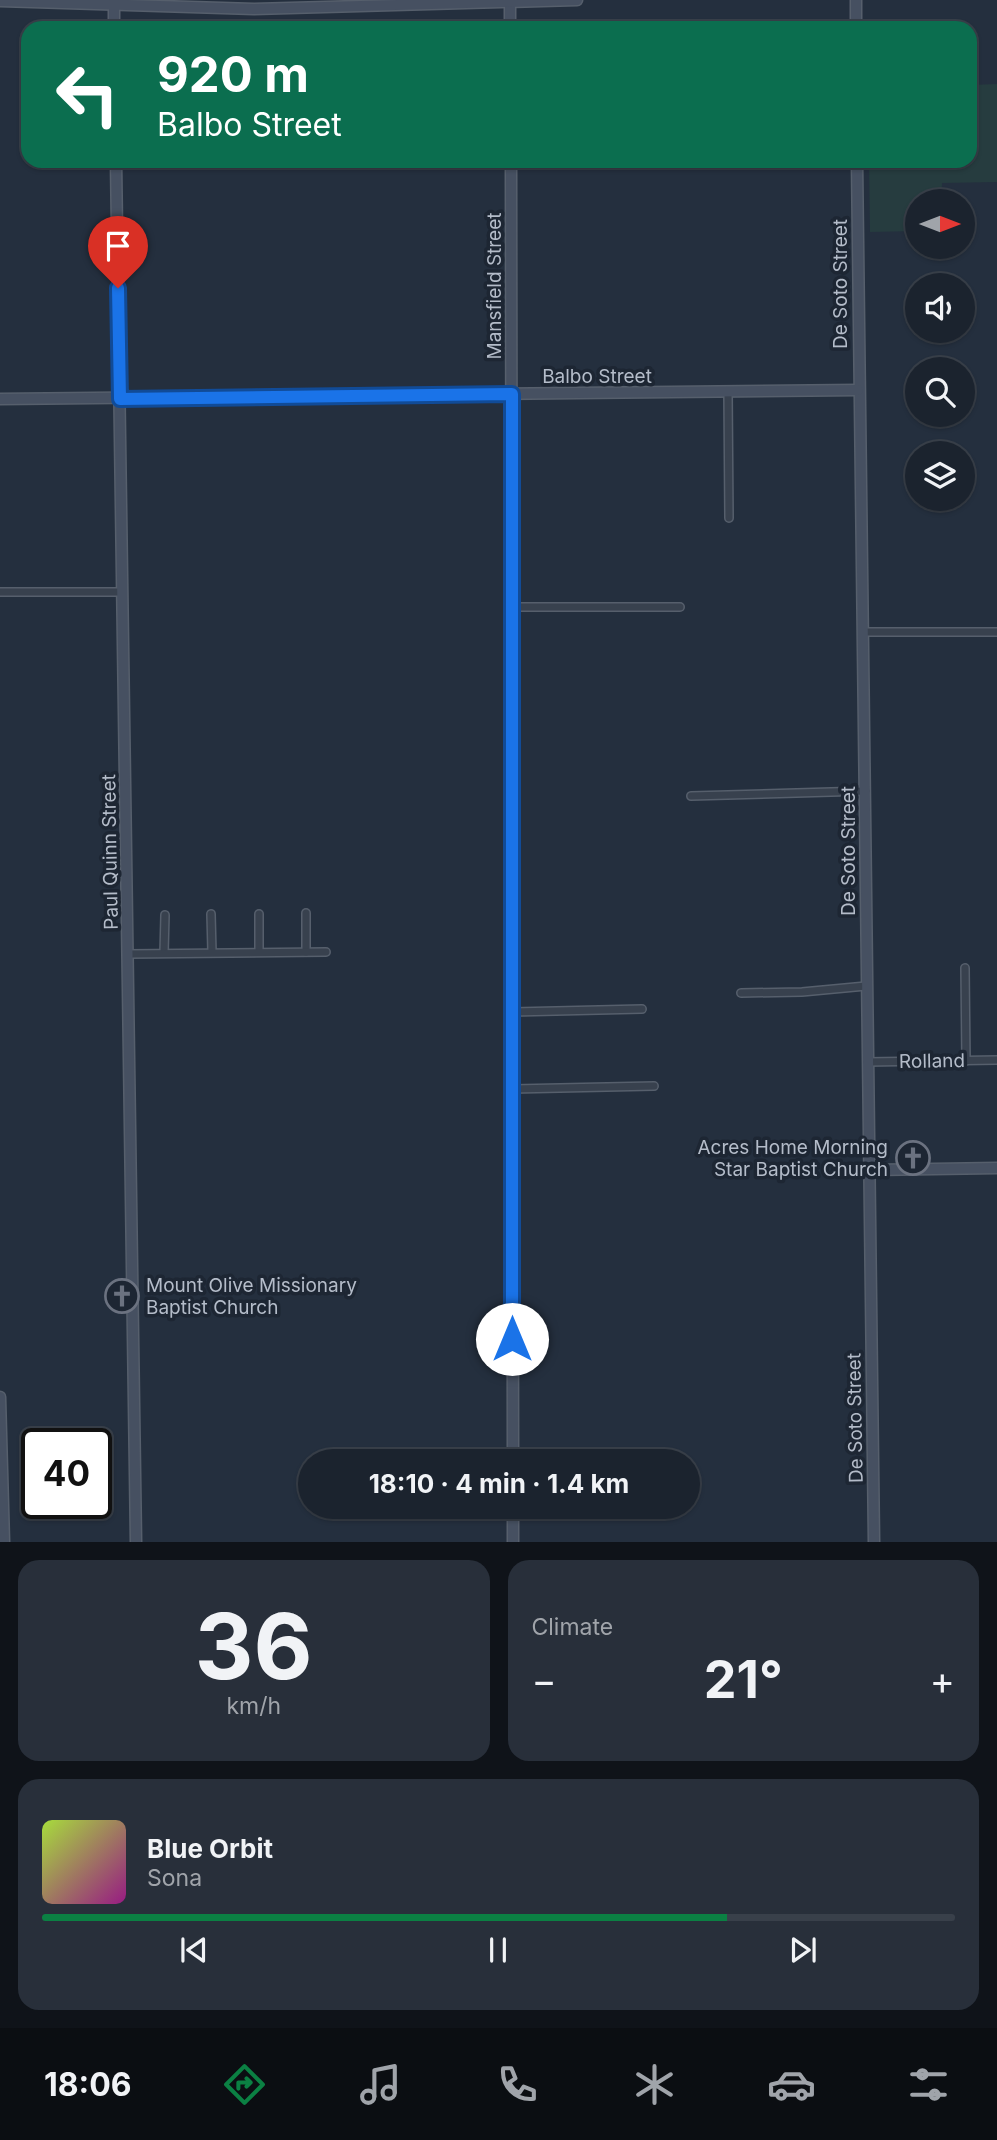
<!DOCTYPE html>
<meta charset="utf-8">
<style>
:root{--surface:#1b232e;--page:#282f3a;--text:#f1f3f6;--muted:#a0a4aa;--line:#39404a;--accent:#0b8043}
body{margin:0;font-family:Inter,sans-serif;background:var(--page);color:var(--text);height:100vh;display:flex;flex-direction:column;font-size:26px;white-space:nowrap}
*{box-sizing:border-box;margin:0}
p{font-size:23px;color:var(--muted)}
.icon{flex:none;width:38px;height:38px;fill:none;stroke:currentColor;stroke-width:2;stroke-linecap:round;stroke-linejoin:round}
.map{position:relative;height:1542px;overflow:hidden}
.drawer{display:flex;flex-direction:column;gap:18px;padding:18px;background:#0f1319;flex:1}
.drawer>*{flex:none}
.guide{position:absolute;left:21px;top:21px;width:956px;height:147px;border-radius:21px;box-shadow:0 2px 5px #0004,0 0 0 2px var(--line);background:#0b6e4f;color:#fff;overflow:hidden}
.needle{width:46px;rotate:90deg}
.tools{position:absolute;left:905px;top:189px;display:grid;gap:14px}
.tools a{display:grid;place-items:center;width:70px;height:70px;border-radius:50%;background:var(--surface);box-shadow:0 2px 5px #0004,0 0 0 2px var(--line);font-size:35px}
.speed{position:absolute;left:21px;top:1428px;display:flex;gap:14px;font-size:35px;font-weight:700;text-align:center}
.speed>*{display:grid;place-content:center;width:91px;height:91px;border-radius:50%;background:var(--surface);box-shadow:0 2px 5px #0004,0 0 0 2px var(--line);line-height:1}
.speed .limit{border:4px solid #111;border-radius:10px;background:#fff;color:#111}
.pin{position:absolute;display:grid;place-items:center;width:60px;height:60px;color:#fff;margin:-72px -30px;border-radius:50% 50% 50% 0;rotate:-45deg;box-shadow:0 0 7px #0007}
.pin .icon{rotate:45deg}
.me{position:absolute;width:77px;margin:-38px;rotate:0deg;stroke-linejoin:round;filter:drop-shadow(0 0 5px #0008)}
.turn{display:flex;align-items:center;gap:24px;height:147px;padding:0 21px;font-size:32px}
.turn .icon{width:91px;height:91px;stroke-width:2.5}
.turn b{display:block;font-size:49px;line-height:60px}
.big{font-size:52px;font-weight:700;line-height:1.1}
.drawer .tile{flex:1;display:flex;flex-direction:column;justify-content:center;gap:10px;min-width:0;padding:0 24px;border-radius:21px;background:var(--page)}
.drawer .dial{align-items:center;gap:0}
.dial b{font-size:91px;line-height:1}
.song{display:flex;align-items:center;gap:21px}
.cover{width:84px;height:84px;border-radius:10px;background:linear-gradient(135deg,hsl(80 70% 55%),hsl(310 70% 35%))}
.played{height:7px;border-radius:4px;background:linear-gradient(90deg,var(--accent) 75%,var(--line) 75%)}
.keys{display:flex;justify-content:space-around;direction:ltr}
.heat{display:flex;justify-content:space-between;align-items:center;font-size:38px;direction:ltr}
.drawer .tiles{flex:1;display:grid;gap:18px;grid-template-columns:1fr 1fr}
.tile:last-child{grid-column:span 2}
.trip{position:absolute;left:298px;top:1449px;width:402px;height:70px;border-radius:35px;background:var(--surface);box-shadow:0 2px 5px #0004,0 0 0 2px var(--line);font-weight:700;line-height:70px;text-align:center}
.menu{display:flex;height:112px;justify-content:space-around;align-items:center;background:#0b0e12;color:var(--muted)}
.menu .icon{width:49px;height:49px}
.menu .active{color:var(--accent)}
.menu b{font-size:32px;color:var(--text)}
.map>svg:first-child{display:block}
.green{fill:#263c3f}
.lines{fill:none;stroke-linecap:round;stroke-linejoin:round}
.street-casing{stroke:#565f6c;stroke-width:10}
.secondary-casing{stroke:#565f6c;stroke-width:13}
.street{stroke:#38414e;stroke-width:7}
.secondary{stroke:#465061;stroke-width:10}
.route-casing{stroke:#114b97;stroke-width:18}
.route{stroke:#1a73e8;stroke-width:12}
.labels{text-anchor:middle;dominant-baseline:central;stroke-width:7;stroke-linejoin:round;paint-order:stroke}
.street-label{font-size:19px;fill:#b4bcc9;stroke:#1d2633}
.poi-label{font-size:19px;fill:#b4bcc9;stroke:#1d2633;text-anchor:end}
</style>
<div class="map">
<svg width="997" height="1542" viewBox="0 0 997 1542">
<rect width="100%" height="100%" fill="#242f3e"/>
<!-- green -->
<polygon class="green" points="997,84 997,182 942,183 941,201 917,201 917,231 870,232 869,161 970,161 970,85"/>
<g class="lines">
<!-- street casing -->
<g class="street-casing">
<g id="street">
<polyline points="728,392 729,518"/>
<polyline points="0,592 123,592"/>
<polyline points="512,607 680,607"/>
<polyline points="862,632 997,632"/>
<polyline points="691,796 866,791"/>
<polyline points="306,913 306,952"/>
<polyline points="211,914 212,952"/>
<polyline points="259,951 259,914"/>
<polyline points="164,953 165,915"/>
<polyline points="129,954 326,952"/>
<polyline points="965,968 966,1061"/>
<polyline points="741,993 802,992 866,986"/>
<polyline points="513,1012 642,1009"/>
<polyline points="867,1062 997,1060"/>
<polyline points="513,1089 654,1086"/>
</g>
</g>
<!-- secondary casing -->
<g class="secondary-casing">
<g id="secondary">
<polyline points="510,0 510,28"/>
<polyline points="856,0 856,28"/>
<polyline points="0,1 254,9 577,0"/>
<polyline points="114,1 114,28"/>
<polyline points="116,161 136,1542"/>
<polyline points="511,161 513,1461"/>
<polyline points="857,161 874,1542"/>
<polyline points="0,399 858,390"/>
<polyline points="871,1170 997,1168"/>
<polyline points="0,1397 4,1542"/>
<polyline points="513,1542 513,1507"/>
</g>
</g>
<!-- street -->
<use href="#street" class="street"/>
<!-- secondary -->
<use href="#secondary" class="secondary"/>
</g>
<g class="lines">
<!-- route casing -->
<g class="route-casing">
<polyline id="route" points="118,288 120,399 512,394 512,1339"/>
</g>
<!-- route -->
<use href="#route" class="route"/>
</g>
<!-- icons -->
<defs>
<g id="church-ring" transform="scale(1.75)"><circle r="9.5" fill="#1d2633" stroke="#6b7280" stroke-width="1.5"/><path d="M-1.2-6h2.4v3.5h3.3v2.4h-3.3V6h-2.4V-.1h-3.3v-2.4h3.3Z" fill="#6b7280"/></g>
</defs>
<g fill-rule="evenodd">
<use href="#church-ring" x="913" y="1158"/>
<use href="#church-ring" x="122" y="1296"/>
</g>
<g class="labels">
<!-- street labels -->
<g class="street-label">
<text transform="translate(840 284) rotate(-90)">De Soto Street</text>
<text transform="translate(494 286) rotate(-90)">Mansfield Street</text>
<text x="597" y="376">Balbo Street</text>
<text transform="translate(848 851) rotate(-90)">De Soto Street</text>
<text transform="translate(110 852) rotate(-91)">Paul Quinn Street</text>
<text transform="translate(932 1061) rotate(-1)">Rolland</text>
<text transform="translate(855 1418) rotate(-91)">De Soto Street</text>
</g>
<!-- poi labels -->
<g class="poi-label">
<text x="888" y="1147">Acres Home Morning<tspan x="888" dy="22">Star Baptist Church</tspan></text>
<text x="146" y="1285" text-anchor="start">Mount Olive Missionary<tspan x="146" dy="22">Baptist Church</tspan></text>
</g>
</g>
</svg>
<div class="tools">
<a><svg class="needle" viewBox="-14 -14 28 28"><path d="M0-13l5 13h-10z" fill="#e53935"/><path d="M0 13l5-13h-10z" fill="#a0a4aa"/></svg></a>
<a><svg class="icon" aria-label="sound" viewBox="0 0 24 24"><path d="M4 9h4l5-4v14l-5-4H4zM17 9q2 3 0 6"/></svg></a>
<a><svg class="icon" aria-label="search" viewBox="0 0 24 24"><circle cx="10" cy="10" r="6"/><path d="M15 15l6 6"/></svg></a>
<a><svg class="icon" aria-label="layers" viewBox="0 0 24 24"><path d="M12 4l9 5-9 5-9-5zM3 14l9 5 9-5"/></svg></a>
</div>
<div class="speed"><div class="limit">40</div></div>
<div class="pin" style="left:118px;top:288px;background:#d93025"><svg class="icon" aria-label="arrive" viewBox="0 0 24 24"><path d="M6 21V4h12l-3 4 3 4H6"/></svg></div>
<svg class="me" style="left:512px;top:1339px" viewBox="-20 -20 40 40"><circle r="19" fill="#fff"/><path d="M0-13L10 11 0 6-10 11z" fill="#1a73e8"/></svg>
<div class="trip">18:10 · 4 min · 1.4 km</div>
<div class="guide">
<div class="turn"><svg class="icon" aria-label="left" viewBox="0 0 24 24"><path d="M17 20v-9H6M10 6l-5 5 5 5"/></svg><div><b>920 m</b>Balbo Street</div></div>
</div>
</div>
<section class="drawer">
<div class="tiles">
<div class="tile dial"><b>36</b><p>km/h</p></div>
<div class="tile"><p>Climate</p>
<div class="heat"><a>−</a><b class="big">21°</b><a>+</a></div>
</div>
<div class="tile">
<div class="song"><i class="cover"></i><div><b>Blue Orbit</b><p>Sona</p></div></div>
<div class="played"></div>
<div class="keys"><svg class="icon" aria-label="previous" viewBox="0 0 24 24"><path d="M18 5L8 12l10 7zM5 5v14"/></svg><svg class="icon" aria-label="pause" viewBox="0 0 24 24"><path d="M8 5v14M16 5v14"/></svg><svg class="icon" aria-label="next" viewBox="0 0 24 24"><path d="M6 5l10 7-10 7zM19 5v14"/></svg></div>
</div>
</div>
</section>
<nav class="menu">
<b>18:06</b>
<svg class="icon active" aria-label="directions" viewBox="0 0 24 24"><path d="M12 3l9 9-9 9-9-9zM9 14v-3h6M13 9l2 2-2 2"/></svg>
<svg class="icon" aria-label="music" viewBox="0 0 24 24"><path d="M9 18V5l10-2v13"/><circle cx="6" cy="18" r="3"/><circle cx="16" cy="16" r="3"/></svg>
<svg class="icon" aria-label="phone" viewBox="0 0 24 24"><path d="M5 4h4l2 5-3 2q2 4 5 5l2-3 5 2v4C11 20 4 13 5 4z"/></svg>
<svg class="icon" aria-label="climate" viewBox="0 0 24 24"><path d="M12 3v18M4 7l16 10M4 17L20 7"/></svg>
<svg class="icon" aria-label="car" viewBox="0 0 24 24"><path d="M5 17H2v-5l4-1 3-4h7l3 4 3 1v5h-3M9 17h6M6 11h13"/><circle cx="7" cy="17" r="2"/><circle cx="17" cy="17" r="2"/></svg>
<svg class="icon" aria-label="filters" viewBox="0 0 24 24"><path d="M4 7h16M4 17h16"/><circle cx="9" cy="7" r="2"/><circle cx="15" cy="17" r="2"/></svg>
</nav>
